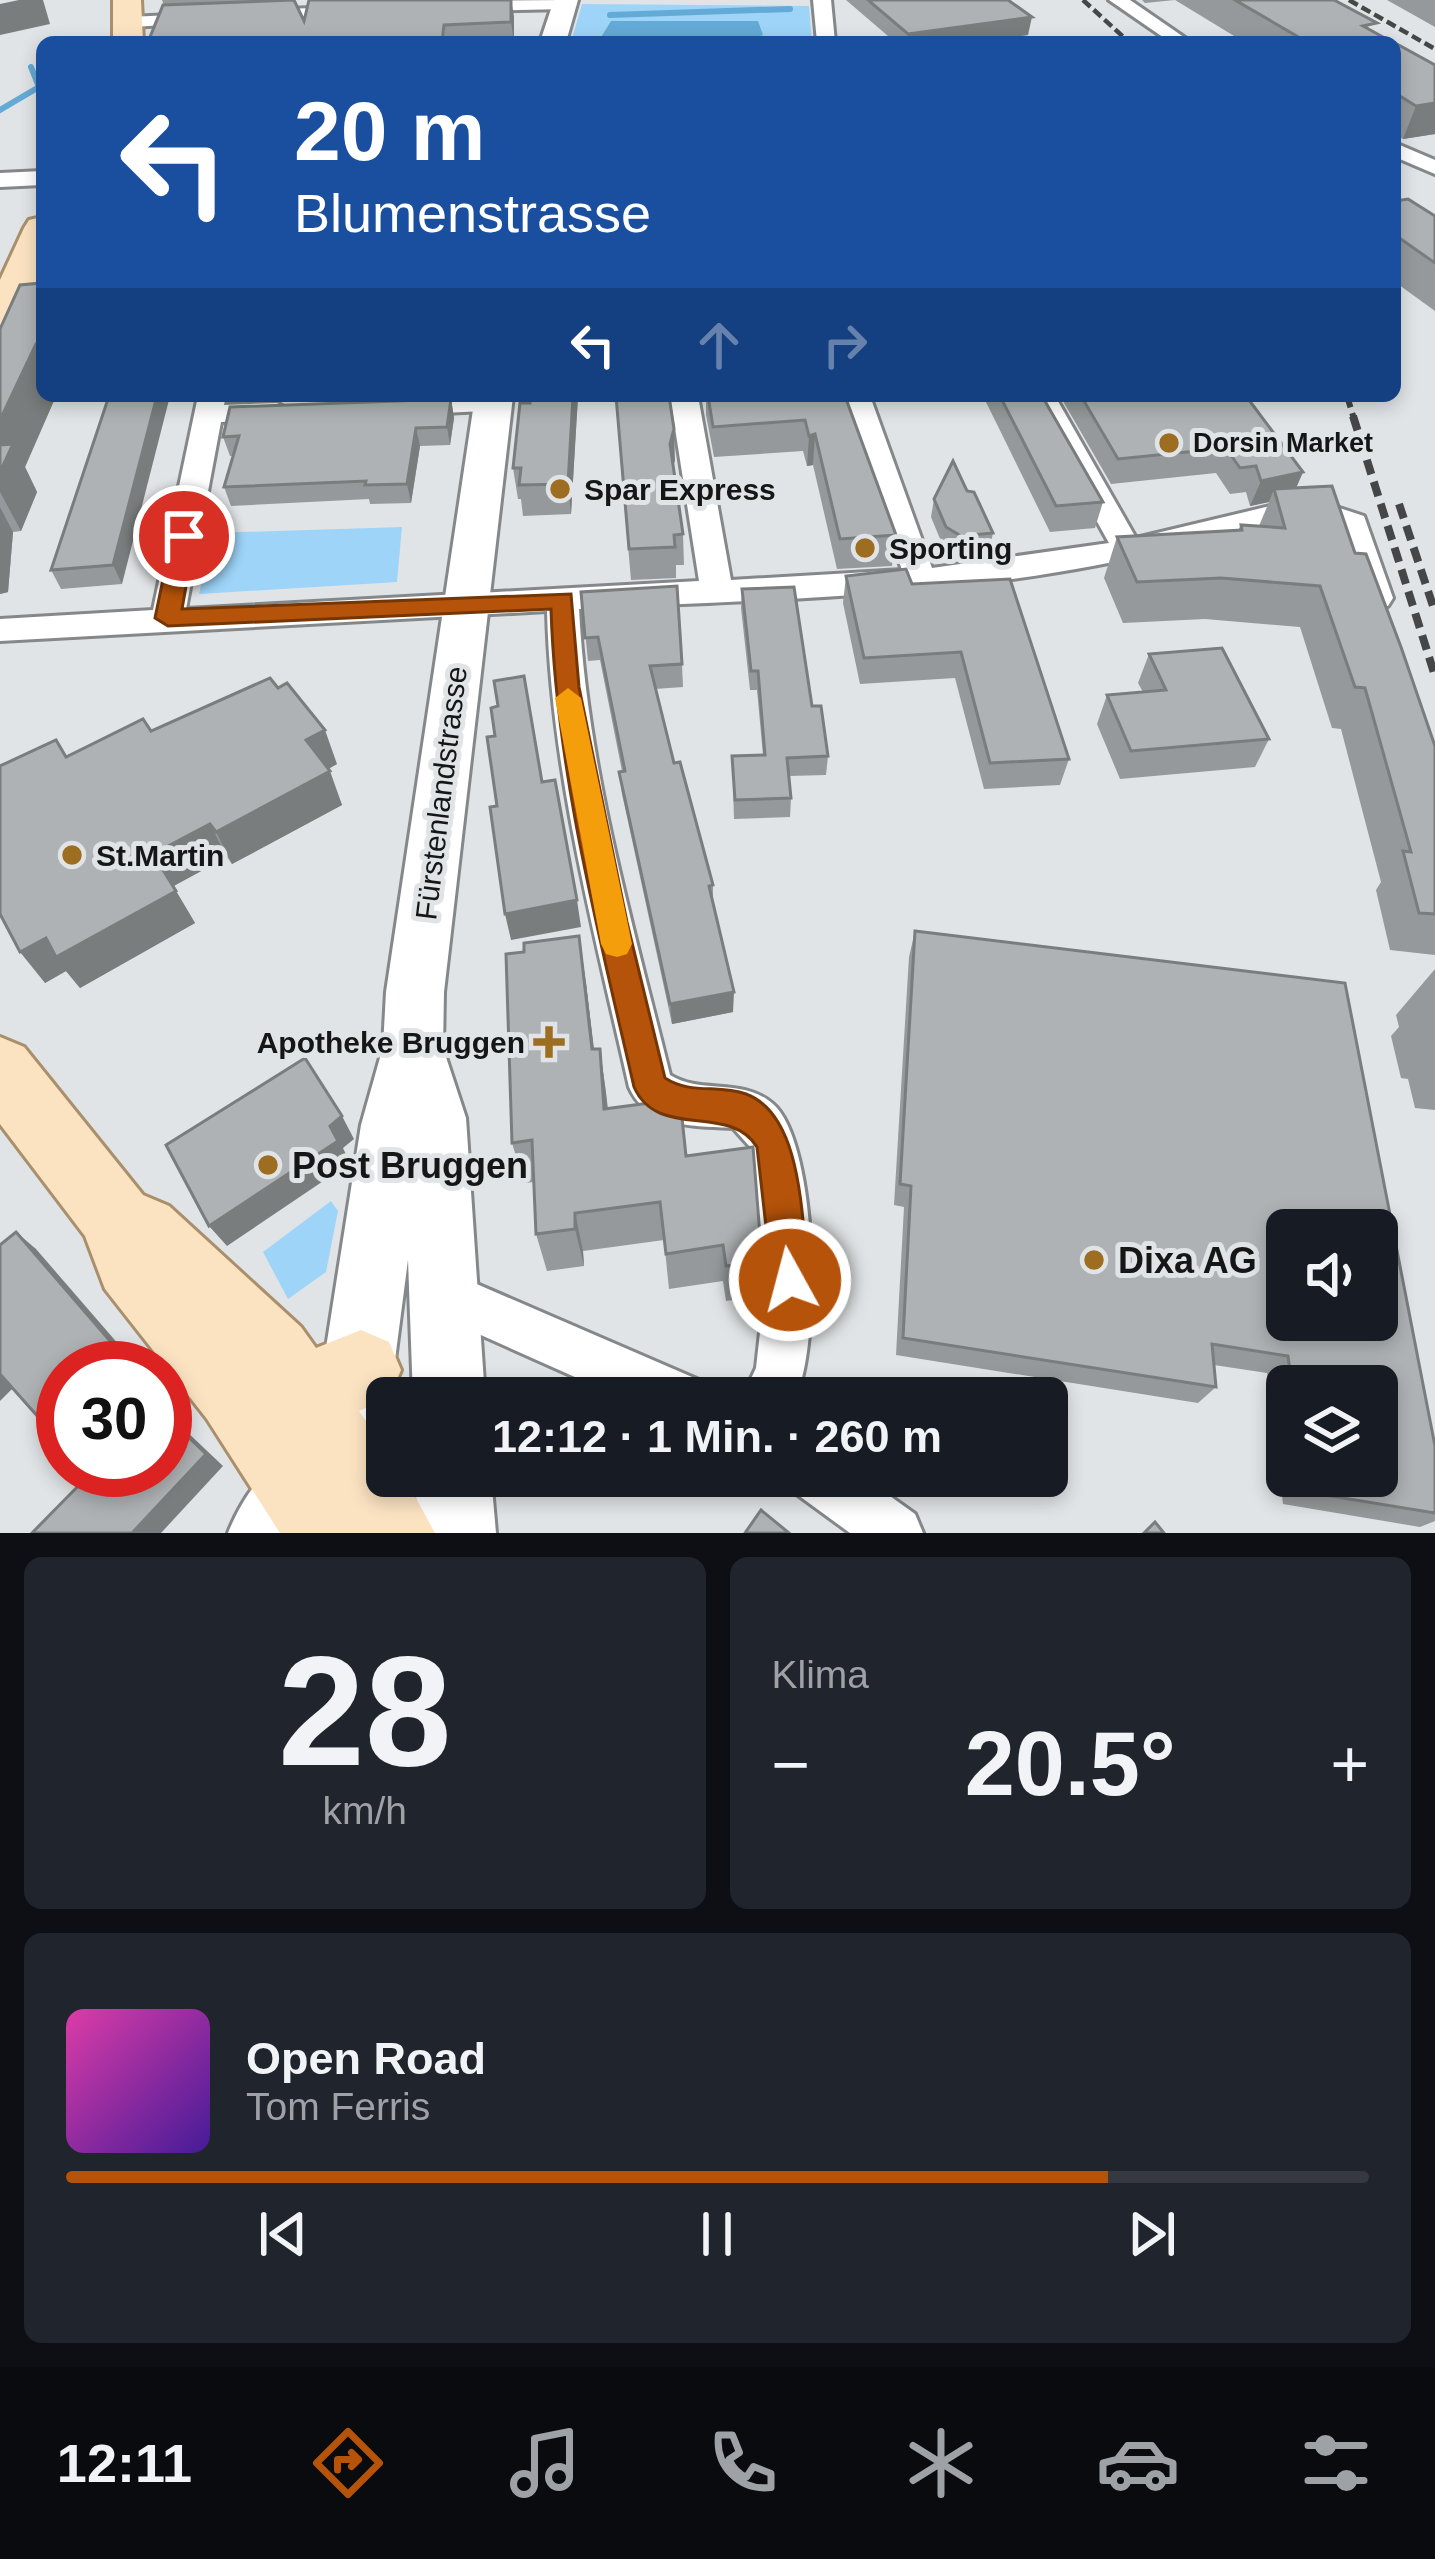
<!DOCTYPE html>
<html lang="de">
<meta charset="utf-8">
<style>
:root{--surface:#171b24;--page:#20242c;--text:#f1f3f6;--muted:#9ea1a6;--line:#363941;--accent:#b45309}
body{margin:0;font-family:Helvetica,sans-serif;background:var(--page);color:var(--text);height:100vh;display:flex;flex-direction:column;font-size:45px;white-space:nowrap}
*{box-sizing:border-box;margin:0}
p{font-size:39px;color:var(--muted)}
.icon{flex:none;width:66px;height:66px;fill:none;stroke:currentColor;stroke-width:2;stroke-linecap:round;stroke-linejoin:round}
.map{position:relative;height:1533px;overflow:hidden}
.drawer{display:flex;flex-direction:column;gap:24px;padding:24px;background:#0d0f14;flex:1}
.drawer>*{flex:none}
.banner{position:absolute;left:36px;top:36px;width:1365px;height:366px;border-radius:18px;box-shadow:0 6px 18px #0003;background:#1a4fa0;color:#fff;overflow:hidden}
.fabs{position:absolute;left:1266px;top:1209px;display:grid;gap:24px}
.fabs a{display:grid;place-items:center;width:132px;height:132px;border-radius:18px;background:var(--surface);box-shadow:0 6px 18px #0003;font-size:60px}
.speed{position:absolute;left:36px;top:1341px;display:flex;gap:24px;font-size:60px;font-weight:700;text-align:center}
.speed>*{display:grid;place-content:center;width:156px;height:156px;border-radius:50%;background:var(--surface);box-shadow:0 6px 18px #0003;line-height:1}
.speed .limit{border:18px solid #d22;background:#fff;color:#111}
.pin{position:absolute;display:grid;place-items:center;width:102px;height:102px;color:#fff;margin:-51px;border:6px solid #fff;border-radius:50%;box-shadow:0 3px 12px #0007}
.me{position:absolute;width:132px;margin:-66px;rotate:353deg;stroke-linejoin:round;filter:drop-shadow(0 0 9px #0008)}
.turn{display:flex;align-items:center;gap:42px;height:252px;padding:0 60px;font-size:54px}
.turn .icon{width:156px;height:156px;stroke-width:2.5}
.turn b{display:block;font-size:84px;line-height:102px}
.lanes{display:flex;align-items:center;height:114px;padding:0 60px;background:#0003;justify-content:center;gap:60px;direction:ltr}
.lanes .off{opacity:.35}
.big{font-size:90px;font-weight:700;line-height:1.1}
.drawer .widget{flex:1;display:flex;flex-direction:column;justify-content:center;gap:18px;min-width:0;padding:0 42px;border-radius:18px;background:var(--page)}
.drawer .dial{align-items:center;gap:0}
.dial b{font-size:156px;line-height:1}
.song{display:flex;align-items:center;gap:36px}
.cover{width:144px;height:144px;border-radius:18px;background:linear-gradient(135deg,hsl(320 70% 55%),hsl(260 70% 35%))}
.played{height:12px;border-radius:6px;background:linear-gradient(90deg,var(--accent) 80%,var(--line) 80%)}
.keys{display:flex;justify-content:space-around;direction:ltr}
.heat{display:flex;justify-content:space-between;align-items:center;font-size:66px;direction:ltr}
.drawer .tiles{flex:1;display:grid;gap:24px;grid-template-columns:1fr 1fr}
.widget:last-child{grid-column:span 2}
.trip{position:absolute;left:366px;top:1377px;width:702px;height:120px;border-radius:18px;background:var(--surface);box-shadow:0 6px 18px #0003;font-weight:700;line-height:120px;text-align:center}
.tabs{display:flex;height:192px;justify-content:space-around;align-items:center;background:#090b0e;color:var(--muted)}
.tabs .icon{width:84px;height:84px}
.tabs .active{color:var(--accent)}
.tabs b{font-size:54px;color:var(--text)}
.map>svg:first-child{display:block}
.green{fill:#9ed4f8}
.water{fill:#64aad6}
.lines{fill:none;stroke-linecap:round;stroke-linejoin:round}
.stream{stroke:#64aad6;stroke-width:6}
.minor-casing{stroke:#85888a;stroke-width:6}
.secondary-casing{stroke:#85888a;stroke-width:6}
.primary-casing{stroke:#a98f6c;stroke-width:6}
.minor{fill:#fff;fill-rule:evenodd}
.secondary{fill:#fff;fill-rule:evenodd}
.primary{fill:#fbe3c2;fill-rule:evenodd}
.rail-far2{stroke:#454647;stroke-width:4.5;stroke-dasharray:10 4.5;stroke-linecap:butt}
.rail-far1{stroke:#454647;stroke-width:6;stroke-dasharray:12 6;stroke-linecap:butt}
.rail{stroke:#454647;stroke-width:8;stroke-dasharray:15 8;stroke-linecap:butt}
.wall{fill:#96999b;fill-rule:evenodd}
.shaded-wall{fill:#7a7d7e}
.building{fill:#afb2b4;stroke:#7a7d7e;stroke-width:3;fill-rule:evenodd}
.route{fill:#b45309;stroke:#753606;stroke-width:3}
.slow{fill:#f59e0b}
.poi-dot{fill:#9d6d21;stroke:#e1e4e6;stroke-width:4.5}
.labels{text-anchor:middle;dominant-baseline:central;stroke-width:10;stroke-linejoin:round;paint-order:stroke}
.far-poi-label{font-size:27px;font-weight:bold;fill:#151616;stroke:#e1e4e6;text-anchor:start}
.poi-label{font-size:30px;font-weight:bold;fill:#151616;stroke:#e1e4e6;text-anchor:start}
.street-label{font-size:30px;fill:#151616;stroke:#e1e4e6}
.near-poi-label{font-size:36px;font-weight:bold;fill:#151616;stroke:#e1e4e6;text-anchor:start}
</style>
<div class="map">
<svg width="1435" height="1533" viewBox="0 0 1435 1533">
<rect width="100%" height="100%" fill="#e1e4e6"/>
<!-- green -->
<g class="green">
<polygon points="582,4 809,6 812,42 571,42"/>
<polygon points="402,527 397,582 199,594 212,533"/>
<polygon points="331,1201 338,1211 326,1272 288,1299 263,1252"/>
</g>
<!-- water -->
<polygon class="water" points="611,21 758,21 763,35 746,42 598,42"/>
<g class="lines">
<!-- stream -->
<g class="stream">
<polyline points="610,15 790,9"/>
<polyline points="0,110 39,87 31,67"/>
</g>
<!-- minor casing -->
<g class="minor-casing">
<g id="minor">
<polygon points="570,0 574,4 565,9 466,11 457,6 466,1"/>
<polygon points="813,0 831,0 835,42 817,42"/>
<polygon points="1109,0 1130,0 1191,42 1170,42"/>
<polygon points="351,6 357,7 357,15 130,27 121,22 130,17"/>
<polygon points="1395,143 1435,160 1435,174 1395,157"/>
<polygon points="42,171 42,185 0,187 0,173"/>
<path d="M198,396H226L224,405L277,403L291,411L277,419L221,422L186,609L699,581L670,396H698L731,580L902,570L842,396H870L932,568L1109,543L1027,396H1055L1136,538L1287,502H1321L1364,516L1393,598L1388,606H1366L1340,529C1286,508 1224,536 1171,549C978,597 776,599 579,609C587,766 632,922 670,1075C702,1095 742,1077 773,1104C818,1143 821,1347 795,1398H742L756,1368L766,1279L751,1148L733,1128C694,1126 647,1128 629,1087C594,931 551,771 547,611L0,641V619L153,610Z"/>
<polygon points="494,396 507,404 503,410 404,415 390,407 404,399"/>
<polygon points="435,1266 699,1380 707,1398 622,1398 418,1307 411,1290 418,1273"/>
<path d="M293,1454L312,1462L320,1481L288,1533H228C240,1503 262,1467 293,1454Z"/>
<polygon points="790,1476 862,1476 915,1514 923,1533 850,1533 798,1495"/>
</g>
</g>
<!-- secondary casing -->
<g class="secondary-casing">
<g id="secondary">
<polygon points="554,0 578,0 566,42 540,42"/>
<polygon points="475,396 513,396 444,992 443,1048 466,1118 485,1398 413,1398 408,1260 390,1398 380,1425 354,1435 328,1425 318,1399 361,1125 383,1047 386,992"/>
<polygon points="415,1476 491,1476 496,1533 418,1533"/>
</g>
</g>
<!-- primary casing -->
<g class="primary-casing">
<g id="primary">
<polygon points="113,0 141,0 143,42 113,42"/>
<path d="M42,217C42,259 39,295 14,331L0,335V280L24,228L29,220Z"/>
<polygon points="0,1037 24,1047 143,1195 169,1206 301,1327 316,1348 361,1330 389,1342 401,1370 389,1398 359,1411 387,1451 387,1476 404,1476 435,1533 280,1533 207,1419 105,1289 85,1236 0,1124"/>
</g>
</g>
<!-- minor -->
<use href="#minor" class="minor"/>
<!-- secondary -->
<use href="#secondary" class="secondary"/>
<!-- primary -->
<use href="#primary" class="primary"/>
<!-- rail-far2 -->
<g class="rail-far2">
<polyline points="1083,0 1129,42"/>
<polyline points="1349,0 1435,49"/>
</g>
<!-- rail-far1 -->
<polyline class="rail-far1" points="1347,396 1354,419"/>
<!-- rail -->
<g class="rail">
<polyline points="1353,416 1435,676"/>
<polyline points="1399,504 1435,612"/>
</g>
</g>
<!-- wall -->
<g class="wall">
<polygon points="162,0 294,0 304,21 514,16 514,42 148,42 164,5"/>
<polygon points="846,0 1008,0 1028,35 975,42 895,42"/>
<polygon points="1142,0 1334,0 1374,32 1392,42 1244,42 1175,0 1145,3"/>
<polygon points="1387,0 1435,0 1435,27"/>
<polygon points="1395,43 1435,65 1435,134 1403,139 1395,135"/>
<polygon points="1395,201 1435,216 1435,311 1395,282"/>
<polygon points="42,283 42,396 56,396 25,467 37,492 21,531 13,532 8,592 0,594 0,329"/>
<polygon points="109,396 122,584 61,589 51,570"/>
<polygon points="240,396 352,396 241,400"/>
<polygon points="531,396 578,396 571,514 523,516 521,499 518,499 513,468"/>
<polygon points="615,396 675,460 673,467 683,534 684,565 676,565 676,578 631,580"/>
<polygon points="706,396 845,396 896,535 892,566 837,569 813,465 807,466 803,451 714,457 706,415"/>
<polygon points="983,396 1042,396 1103,502 1095,528 1050,532"/>
<polygon points="1060,396 1246,396 1303,472 1296,488 1355,553 1435,746 1435,955 1390,950 1376,890 1381,882 1341,729 1332,728 1300,627 1205,619 1123,623 1104,578 1117,537 1238,530 1241,525 1259,526 1269,502 1250,506 1246,492 1230,494 1216,473 1111,484"/>
<polygon points="451,399 454,418 450,445 420,446 411,503 370,504 369,499 231,506 224,487 233,456 230,456 223,437"/>
<polygon points="967,491 993,533 989,552 958,555 943,546 931,517 934,499"/>
<polygon points="846,576 912,584 1069,759 1060,785 984,789 955,678 860,684 843,603"/>
<polygon points="742,589 812,706 828,756 826,775 789,776 791,798 790,817 734,819 732,756 763,755 757,690 750,690 741,608"/>
<polygon points="581,592 682,664 683,687 655,689 674,763 713,885 713,905 733,1012 672,1024 622,794 619,772 622,771 600,660 588,661"/>
<polygon points="1149,654 1269,739 1255,767 1120,779 1097,724 1107,695 1143,692 1138,683"/>
<polygon points="151,731 337,764 328,769 342,805 232,864 227,857 173,886 195,923 80,988 66,971 45,983 66,757"/>
<path d="M915,931L1345,983L1435,1446V1521L1420,1527L1283,1504L1267,1373L1214,1365L1216,1387L1198,1403L896,1355L904,1207L894,1205L909,957ZM1287,1230H1377V1320H1287ZM1287,1386H1377V1476H1287Z"/>
<polygon points="1435,969 1435,1110 1415,1108 1408,1079 1401,1078 1391,1036 1399,1027 1396,1015"/>
<polygon points="586,983 594,1049 600,1049 608,1108 686,1156 762,1261 760,1296 726,1301 723,1281 669,1289 664,1240 583,1251 584,1266 547,1271 536,1234 534,1182 524,1183 512,1143"/>
</g>
<!-- shaded-wall -->
<g class="shaded-wall">
<polygon points="19,0 43,0 50,24 0,35 0,4"/>
<polygon points="511,0 514,16 514,42 511,22"/>
<polygon points="1032,17 1028,35 975,42 907,42 908,34"/>
<polygon points="1435,103 1435,134 1403,139 1416,106"/>
<polygon points="36,344 42,358 42,396 56,396 25,467 37,492 21,531 0,492 0,420"/>
<polygon points="157,396 170,396 122,584 113,565"/>
<polygon points="573,396 578,396 571,514 568,484"/>
<polygon points="451,399 454,418 450,445 447,427"/>
<polygon points="416,428 420,446 411,503 407,484"/>
<polygon points="674,429 675,460 671,474 670,444"/>
<polygon points="815,434 813,465 807,466 809,436"/>
<polygon points="1303,472 1292,497 1274,489 1269,502 1250,506 1261,481"/>
<polygon points="0,507 13,532 8,592 0,594"/>
<polygon points="325,730 337,764 319,774 306,740"/>
<polygon points="330,771 342,805 232,864 216,832"/>
<polygon points="210,824 227,857 172,887 153,854"/>
<polygon points="176,891 195,923 80,988 66,971 45,983 20,952 46,938"/>
<polygon points="577,900 581,927 511,940 505,914"/>
<polygon points="579,936 586,983 599,1093 592,1049"/>
<polygon points="734,992 733,1012 672,1024 670,1004"/>
<polygon points="600,1049 606,1093 611,1150 604,1109"/>
<polygon points="342,1116 354,1139 343,1148 350,1163 227,1246 209,1226"/>
<polygon points="575,1213 583,1251 584,1266 575,1229"/>
<polygon points="16,1232 36,1249 139,1368 124,1368"/>
<polygon points="0,1372 18,1383 0,1401"/>
<polygon points="165,1411 223,1466 161,1533 132,1533"/>
</g>
<!-- building -->
<g class="building">
<polygon points="294,0 304,21 309,0 511,0 511,22 444,25 442,42 148,42 163,5"/>
<polygon points="868,0 1008,0 1032,17 908,34"/>
<polygon points="1235,0 1334,0 1377,23 1363,26 1392,42 1307,42"/>
<polygon points="1395,43 1435,65 1435,103 1416,106 1395,93"/>
<polygon points="1408,199 1435,216 1435,263 1395,235 1395,201"/>
<polygon points="42,283 42,344 36,344 0,420 0,329 20,285"/>
<polygon points="109,396 157,396 113,565 51,570"/>
<polygon points="531,396 573,396 568,484 519,485 521,468 513,468 520,403 530,403"/>
<polygon points="616,396 669,396 674,429 670,444 683,534 674,535 675,547 629,549"/>
<polygon points="708,396 845,396 896,535 840,539 815,434 809,436 805,420 713,427"/>
<polygon points="1000,396 1042,396 1103,502 1056,506"/>
<polygon points="1081,396 1246,396 1303,472 1261,481 1256,466 1240,468 1226,448 1118,459"/>
<polygon points="451,399 447,427 416,428 407,484 365,485 366,481 224,487 239,436 223,437 230,407"/>
<polygon points="13,444 0,472 0,445"/>
<polygon points="953,461 967,491 974,492 993,533 961,536 946,527 934,499"/>
<polygon points="1332,486 1355,553 1366,554 1401,647 1435,746 1435,914 1419,913 1403,851 1411,852 1365,688 1355,687 1320,586 1221,578 1137,582 1117,537 1242,530 1241,525 1285,528 1274,489"/>
<polygon points="906,569 912,584 1010,579 1069,759 990,763 961,652 864,658 846,576"/>
<polygon points="677,586 682,664 650,666 674,763 680,762 713,885 709,886 734,992 670,1004 619,772 625,771 598,637 585,638 581,592"/>
<polygon points="794,587 812,706 821,706 828,756 787,758 791,798 735,800 732,756 765,755 758,671 751,671 742,589"/>
<polygon points="1222,648 1269,739 1131,751 1107,695 1166,690 1149,654"/>
<polygon points="524,676 542,782 555,780 577,900 505,914 490,807 497,806 487,737 495,736 491,708 498,706 494,681"/>
<polygon points="270,678 278,688 287,683 325,730 306,740 330,771 216,832 210,824 153,854 176,891 56,957 46,938 20,952 0,914 0,766 56,740 66,757 143,719 151,731"/>
<path d="M915,931L1345,983L1435,1446V1513L1306,1492L1304,1476H1377V1386H1292L1288,1356L1212,1344L1216,1387L903,1338L911,1186L900,1184ZM1287,1230H1377V1320H1287Z"/>
<polygon points="579,936 592,1049 600,1049 604,1109 680,1099 686,1156 753,1147 762,1261 726,1266 723,1245 666,1254 660,1202 575,1213 575,1229 536,1234 532,1140 512,1143 506,954 524,952 524,943"/>
<polygon points="305,1058 342,1116 330,1126 338,1141 209,1226 166,1145"/>
<polygon points="16,1232 129,1363 124,1368 63,1368 63,1445 0,1374 0,1245"/>
<polygon points="165,1415 206,1454 132,1533 32,1533 89,1475 85,1470 165,1470"/>
<polygon points="761,1510 789,1533 745,1533"/>
<polygon points="1155,1522 1164,1533 1144,1533"/>
</g>
<!-- route -->
<path class="route" d="M184,529L195,536L182,609L571,594L579,687L627,922L665,1078C691,1095 718,1084 746,1094C805,1116 801,1226 809,1280L803,1292L790,1298L777,1292L772,1280L757,1147C729,1102 658,1141 634,1087C598,930 556,770 551,609L168,626L155,618L172,536Z"/>
<!-- slow -->
<polygon class="slow" points="568,688 581,698 632,944 627,954 617,957 606,954 601,944 555,698"/>
<!-- markers -->
<g class="poi-dot">
<circle cx="1169" cy="443" r="12"/>
<circle cx="560" cy="489" r="12"/>
<circle cx="865" cy="548" r="12"/>
<circle cx="72" cy="855" r="12"/>
<path d="M543 1024h12v12h12v12h-12v12h-12v-12h-12v-12h12z"/>
<circle cx="268" cy="1165" r="12"/>
<circle cx="1094" cy="1260" r="12"/>
</g>
<g class="labels">
<!-- far-poi labels -->
<g class="far-poi-label">
<text x="1193" y="443">Dorsin Market</text>
</g>
<!-- poi labels -->
<g class="poi-label">
<text x="584" y="489">Spar Express</text>
<text x="889" y="548">Sporting</text>
<text x="96" y="855">St.Martin</text>
<text x="525" y="1042" text-anchor="end">Apotheke Bruggen</text>
</g>
<!-- street labels -->
<g class="street-label">
<text transform="translate(441 793) rotate(-83)">Fürstenlandstrasse</text>
</g>
<!-- near-poi labels -->
<g class="near-poi-label">
<text x="292" y="1165">Post Bruggen</text>
<text x="1118" y="1260">Dixa AG</text>
</g>
</g>
</svg>
<div class="fabs">
<a><svg class="icon" aria-label="sound" viewBox="0 0 24 24"><path d="M4 9h4l5-4v14l-5-4H4zM17 9q2 3 0 6"/></svg></a>
<a><svg class="icon" aria-label="layers" viewBox="0 0 24 24"><path d="M12 4l9 5-9 5-9-5zM3 14l9 5 9-5"/></svg></a>
</div>
<div class="speed"><div class="limit">30</div></div>
<div class="pin" style="left:184px;top:536px;background:#d93025"><svg class="icon" aria-label="arrive" viewBox="0 0 24 24"><path d="M6 21V4h12l-3 4 3 4H6"/></svg></div>
<svg class="me" style="left:790px;top:1280px" viewBox="-20 -20 40 40"><circle r="17" fill="#b45309" stroke="#fff" stroke-width="3"/><path d="M0-11L8 9 0 5-8 9z" fill="#fff"/></svg>
<div class="trip">12:12 · 1 Min. · 260 m</div>
<div class="banner">
<div class="turn"><svg class="icon" aria-label="left" viewBox="0 0 24 24"><path d="M17 20v-9H6M10 6l-5 5 5 5"/></svg><div><b>20 m</b>Blumenstrasse</div></div>
<div class="lanes"><svg class="icon" aria-label="left" viewBox="0 0 24 24"><path d="M17 20v-9H6M10 6l-5 5 5 5"/></svg><svg class="icon off" aria-label="ahead" viewBox="0 0 24 24"><path d="M12 20V5M6 11l6-6 6 6"/></svg><svg class="icon off" aria-label="right" viewBox="0 0 24 24"><path d="M7 20v-9h11M14 6l5 5-5 5"/></svg></div>
</div>
</div>
<section class="drawer">
<div class="tiles">
<div class="widget dial"><b>28</b><p>km/h</p></div>
<div class="widget"><p>Klima</p>
<div class="heat"><a>−</a><b class="big">20.5°</b><a>+</a></div>
</div>
<div class="widget">
<div class="song"><i class="cover"></i><div><b>Open Road</b><p>Tom Ferris</p></div></div>
<div class="played"></div>
<div class="keys"><svg class="icon" aria-label="previous" viewBox="0 0 24 24"><path d="M18 5L8 12l10 7zM5 5v14"/></svg><svg class="icon" aria-label="pause" viewBox="0 0 24 24"><path d="M8 5v14M16 5v14"/></svg><svg class="icon" aria-label="next" viewBox="0 0 24 24"><path d="M6 5l10 7-10 7zM19 5v14"/></svg></div>
</div>
</div>
</section>
<nav class="tabs">
<b>12:11</b>
<svg class="icon active" aria-label="directions" viewBox="0 0 24 24"><path d="M12 3l9 9-9 9-9-9zM9 14v-3h6M13 9l2 2-2 2"/></svg>
<svg class="icon" aria-label="music" viewBox="0 0 24 24"><path d="M9 18V5l10-2v13"/><circle cx="6" cy="18" r="3"/><circle cx="16" cy="16" r="3"/></svg>
<svg class="icon" aria-label="phone" viewBox="0 0 24 24"><path d="M5 4h4l2 5-3 2q2 4 5 5l2-3 5 2v4C11 20 4 13 5 4z"/></svg>
<svg class="icon" aria-label="climate" viewBox="0 0 24 24"><path d="M12 3v18M4 7l16 10M4 17L20 7"/></svg>
<svg class="icon" aria-label="car" viewBox="0 0 24 24"><path d="M5 17H2v-5l4-1 3-4h7l3 4 3 1v5h-3M9 17h6M6 11h13"/><circle cx="7" cy="17" r="2"/><circle cx="17" cy="17" r="2"/></svg>
<svg class="icon" aria-label="filters" viewBox="0 0 24 24"><path d="M4 7h16M4 17h16"/><circle cx="9" cy="7" r="2"/><circle cx="15" cy="17" r="2"/></svg>
</nav>
